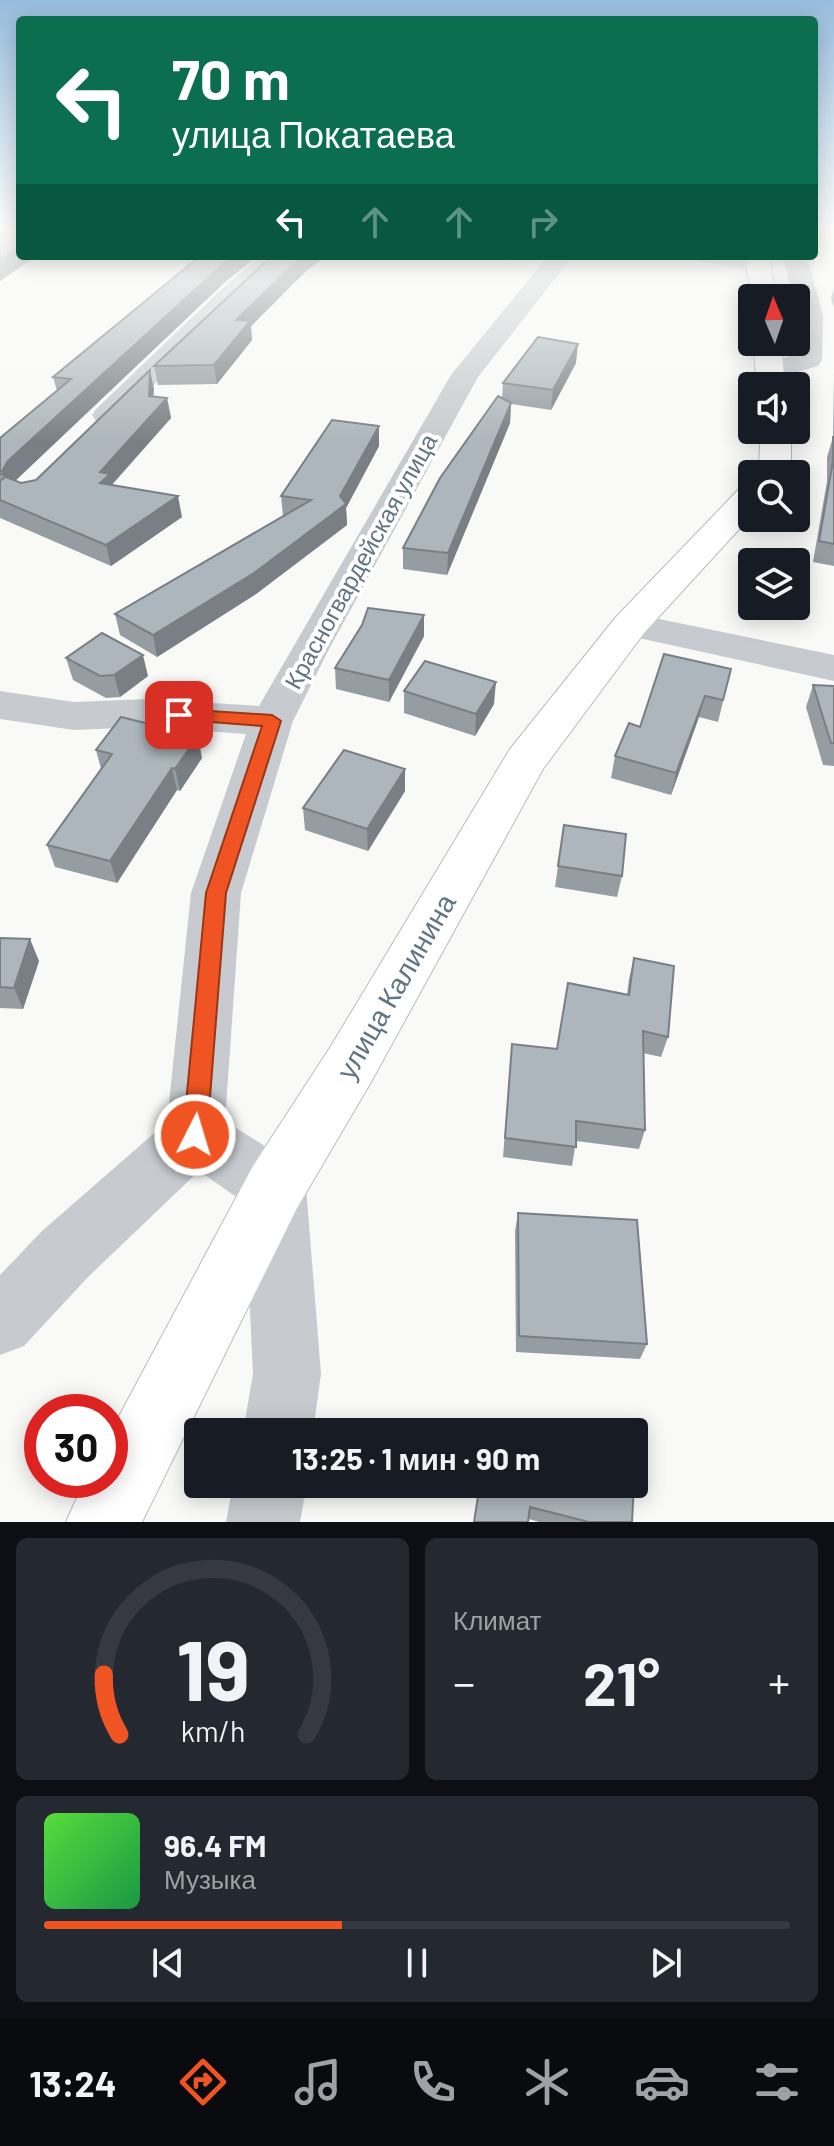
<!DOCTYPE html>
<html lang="ru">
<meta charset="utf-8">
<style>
:root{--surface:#171b24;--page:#242831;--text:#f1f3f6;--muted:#9ea1a6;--line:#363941;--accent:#ef5422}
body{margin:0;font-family:Barlow,sans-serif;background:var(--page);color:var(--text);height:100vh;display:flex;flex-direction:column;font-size:30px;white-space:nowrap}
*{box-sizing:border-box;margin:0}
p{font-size:26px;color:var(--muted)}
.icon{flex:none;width:44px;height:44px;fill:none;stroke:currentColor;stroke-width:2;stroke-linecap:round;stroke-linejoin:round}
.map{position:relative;height:1522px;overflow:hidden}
.sheet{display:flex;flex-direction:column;gap:16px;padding:16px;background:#0d0f14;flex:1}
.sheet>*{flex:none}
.top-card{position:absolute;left:16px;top:16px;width:802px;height:244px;border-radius:8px;box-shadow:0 4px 20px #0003;background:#0b6e4f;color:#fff;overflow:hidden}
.needle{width:52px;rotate:358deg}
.tools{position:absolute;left:738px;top:284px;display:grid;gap:16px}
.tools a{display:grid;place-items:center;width:72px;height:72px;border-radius:8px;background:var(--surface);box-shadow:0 4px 20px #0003;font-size:40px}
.speed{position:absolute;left:24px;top:1394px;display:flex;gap:16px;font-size:40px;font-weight:700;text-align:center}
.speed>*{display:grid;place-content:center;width:104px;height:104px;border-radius:50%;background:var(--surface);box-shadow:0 4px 20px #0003;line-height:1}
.speed .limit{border:12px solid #d22;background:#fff;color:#111}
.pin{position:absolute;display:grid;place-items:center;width:68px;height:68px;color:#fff;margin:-34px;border-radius:16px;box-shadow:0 4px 12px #0006}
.me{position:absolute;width:88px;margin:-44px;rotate:5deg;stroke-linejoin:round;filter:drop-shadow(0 0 6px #0008)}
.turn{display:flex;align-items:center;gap:28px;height:168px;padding:0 24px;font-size:36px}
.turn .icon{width:104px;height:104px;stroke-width:2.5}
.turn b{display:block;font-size:56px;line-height:68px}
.lanes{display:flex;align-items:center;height:76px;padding:0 24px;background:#0003;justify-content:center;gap:40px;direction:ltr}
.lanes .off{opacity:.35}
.big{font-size:60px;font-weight:700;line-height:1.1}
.sheet .widget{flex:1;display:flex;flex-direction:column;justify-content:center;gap:12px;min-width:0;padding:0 28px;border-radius:12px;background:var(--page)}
.sheet .dial{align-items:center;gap:0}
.dial svg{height:208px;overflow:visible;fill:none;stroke:var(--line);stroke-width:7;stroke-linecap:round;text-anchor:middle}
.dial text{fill:var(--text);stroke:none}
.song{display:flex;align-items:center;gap:24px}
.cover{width:96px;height:96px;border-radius:12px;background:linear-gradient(135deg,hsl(110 70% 55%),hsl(140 70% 35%))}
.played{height:8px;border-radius:4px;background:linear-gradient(90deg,var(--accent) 40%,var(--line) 40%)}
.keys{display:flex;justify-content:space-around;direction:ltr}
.heat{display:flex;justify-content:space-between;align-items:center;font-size:44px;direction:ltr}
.sheet .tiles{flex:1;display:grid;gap:16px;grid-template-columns:1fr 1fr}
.widget:last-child{grid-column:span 2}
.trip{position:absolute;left:184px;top:1418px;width:464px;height:80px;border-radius:8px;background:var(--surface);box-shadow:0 4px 20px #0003;font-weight:700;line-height:80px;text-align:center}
.tab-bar{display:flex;height:128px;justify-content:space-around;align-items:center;background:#090b0e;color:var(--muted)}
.tab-bar .icon{width:56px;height:56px}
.tab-bar .on{color:var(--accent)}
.tab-bar b{font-size:36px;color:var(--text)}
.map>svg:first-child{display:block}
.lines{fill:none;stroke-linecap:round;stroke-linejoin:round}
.secondary-casing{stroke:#b6bdc2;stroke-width:2}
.minor{fill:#c7cbcf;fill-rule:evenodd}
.secondary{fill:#fff;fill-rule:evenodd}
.wall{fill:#959da2}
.shaded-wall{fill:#797f84}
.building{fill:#adb6bc;stroke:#797f84;stroke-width:2}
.route{fill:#ef5422;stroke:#9b3716;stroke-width:2}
.labels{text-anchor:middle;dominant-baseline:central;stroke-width:8;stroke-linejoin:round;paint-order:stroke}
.street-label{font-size:24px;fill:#627584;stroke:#fff}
.near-street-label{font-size:28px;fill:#627584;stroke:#fff}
</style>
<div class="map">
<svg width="834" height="1522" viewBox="0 0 834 1522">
<rect width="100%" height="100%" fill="#f9faf7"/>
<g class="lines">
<!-- secondary casing -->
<g class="secondary-casing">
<g id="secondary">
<polygon points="745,256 769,256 775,298 752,298 752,302"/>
<polygon points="753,342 781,342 785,386 757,386"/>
<polygon points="761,430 791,430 791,463 784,474 752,474 759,463"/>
<polygon points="752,485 752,515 644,633 543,769 371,1082 297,1208 142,1522 66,1522 85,1480 110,1480 110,1433 253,1166 331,1046 510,749 616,617 740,488"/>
</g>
</g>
<!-- minor -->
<g class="minor">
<polygon points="262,256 289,256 245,294 118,421 107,424 96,421 92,415 96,409 227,284"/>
<polygon points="548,256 573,256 478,377 329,649 293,721 241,893 225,1121 297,1166 306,1187 321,1374 313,1432 243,1432 253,1374 245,1203 199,1171 88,1277 24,1346 0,1355 0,1275 42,1231 167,1122 191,893 246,734 147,727 74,730 0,719 0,691 74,702 147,699 259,706 451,375"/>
<polygon points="694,256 748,256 768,260 771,265 768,270 759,272 698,261"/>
<polygon points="783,256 807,256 823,315 822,360 818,366 770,380 760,377 756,371 760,365 794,355 796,298 793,298"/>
<polygon points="630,613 834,655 834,681 616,633 611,625 616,617"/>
<polygon points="233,1484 307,1484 300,1522 226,1522"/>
</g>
<!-- secondary -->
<use href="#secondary" class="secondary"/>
</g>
<!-- wall -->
<g class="wall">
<polygon points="200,256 257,256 225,282 15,481 21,483 36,480 154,389 153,396 167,398 171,418 112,485 182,517 111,566 0,518 0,438 57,391 53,377"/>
<polygon points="272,256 327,256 307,270 251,326 252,340 217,384 158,385 154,366"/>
<polygon points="834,288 834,308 831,298"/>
<polygon points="576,363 551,410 511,404 510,423 447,575 403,569 403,548 502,398 503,383"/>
<polygon points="834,373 834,566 813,562 827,481 827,457 833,437"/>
<polygon points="379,426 379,446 346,508 347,525 256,594 157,657 120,635 115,614 283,516 281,496"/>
<polygon points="424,615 424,636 389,702 336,689 335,668"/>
<polygon points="66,658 148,676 120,697 106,698 73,680"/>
<polygon points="731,669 718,722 699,717 671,795 611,778 615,756 640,727"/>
<polygon points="813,685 834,686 834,766 823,765 806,707"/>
<polygon points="404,691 494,704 475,736 404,713"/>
<polygon points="96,750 202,758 180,791 177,790 117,883 55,867 47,845 101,769"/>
<polygon points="405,769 405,791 368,851 305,830 303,808"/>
<polygon points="564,825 622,876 617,897 555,887"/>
<polygon points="0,938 39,961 23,1009 0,1008"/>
<polygon points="634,958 668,1037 661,1057 643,1053 645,1130 639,1149 576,1141 572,1166 503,1157 512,1044 557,1049 627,995 629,979"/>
<polygon points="518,1213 647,1344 640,1359 516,1352 515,1231"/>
<polygon points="479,1484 632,1522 539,1522 529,1519"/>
</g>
<!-- shaded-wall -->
<g class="shaded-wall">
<polygon points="20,247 20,256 36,256 0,281 0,261"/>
<polygon points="233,256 257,256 225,282 14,482 9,490 2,471 8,461 223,264"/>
<polygon points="302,256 327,256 307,270 251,326 252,340 217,384 214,365 236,320"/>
<polygon points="578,344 576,363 551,410 553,390"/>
<polygon points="150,370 154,389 152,415 167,398 171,418 112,484 114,495 100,483 100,472 149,396"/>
<polygon points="511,403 510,423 447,575 448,553"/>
<polygon points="379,426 379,446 346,508 347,525 256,594 157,657 153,635 340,496"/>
<polygon points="178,496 182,517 111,566 106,545"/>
<polygon points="424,615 424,636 389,702 389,680"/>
<polygon points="143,655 148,676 120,697 114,675"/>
<polygon points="496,682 494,704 475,736 476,714"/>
<polygon points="705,696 699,717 671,795 676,773"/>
<polygon points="198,736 202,758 180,791 175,769"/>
<polygon points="172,768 177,790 117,883 110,861"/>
<polygon points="405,769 405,791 368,851 367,829"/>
<polygon points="30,939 39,961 23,1009 14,988"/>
</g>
<!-- building -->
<g class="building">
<polygon points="0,230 20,230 20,247 0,261"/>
<polygon points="200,256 233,256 223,264 8,461 2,471 4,475 0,474 0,438 71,379 53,377"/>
<polygon points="272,256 302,256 236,320 250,321 214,365 154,366"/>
<polygon points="538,337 578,344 553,390 503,383"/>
<polygon points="150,370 149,396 167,398 100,472 110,474 100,483 178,496 106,545 0,500 0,481 6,477 21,483 36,480"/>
<polygon points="498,396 511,403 448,553 403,548 440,478"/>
<polygon points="332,420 379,426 340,496 346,504 254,573 153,635 115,614 311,500 281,496"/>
<polygon points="833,437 834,437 834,544 819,541 833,461"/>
<polygon points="368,608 424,615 389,680 335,668 362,625"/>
<polygon points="102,633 143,655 114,675 100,676 66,658"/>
<polygon points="664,654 731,669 723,700 705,696 676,773 615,756 629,723 640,727"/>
<polygon points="425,661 496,682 476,714 404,691"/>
<polygon points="813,685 834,686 834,743 831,743"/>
<polygon points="121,717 198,736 175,769 172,768 110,861 47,845 112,754 96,750"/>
<polygon points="344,750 405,769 367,829 303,808"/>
<polygon points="564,825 626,834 622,876 558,866"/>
<polygon points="0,938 30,939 14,988 0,987"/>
<polygon points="634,958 674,966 668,1037 643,1031 645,1130 576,1121 576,1147 505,1138 512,1044 557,1049 568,983 629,995"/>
<polygon points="518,1213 637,1220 647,1344 519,1336"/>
<polygon points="488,1425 519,1432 487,1432"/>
<polygon points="480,1484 634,1484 632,1522 589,1522 530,1507 528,1522 474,1522"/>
</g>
<!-- sky -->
<linearGradient id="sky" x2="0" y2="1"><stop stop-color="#97bdde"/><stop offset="0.52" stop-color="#fcfdfb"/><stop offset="1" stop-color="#fcfdfb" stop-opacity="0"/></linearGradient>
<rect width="834" height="443" fill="url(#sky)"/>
<!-- route -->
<polygon class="route" points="179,709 272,715 281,721 226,893 207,1135 204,1143 195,1146 186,1143 183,1135 206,893 262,726 172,719 170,715 172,711"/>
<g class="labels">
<!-- street labels -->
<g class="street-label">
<text transform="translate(360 561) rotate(-61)">Красногвардейская улица</text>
</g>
<!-- near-street labels -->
<g class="near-street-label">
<text transform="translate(395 986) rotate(-60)">улица Калинина</text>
</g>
</g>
</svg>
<div class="tools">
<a><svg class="needle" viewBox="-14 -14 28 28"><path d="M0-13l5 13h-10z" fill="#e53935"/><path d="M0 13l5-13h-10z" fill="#9ea1a6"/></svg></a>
<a><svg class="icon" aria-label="sound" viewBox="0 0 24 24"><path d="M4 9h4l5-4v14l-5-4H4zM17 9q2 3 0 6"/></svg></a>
<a><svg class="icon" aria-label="search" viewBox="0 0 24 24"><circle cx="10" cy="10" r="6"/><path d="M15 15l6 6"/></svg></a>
<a><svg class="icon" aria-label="layers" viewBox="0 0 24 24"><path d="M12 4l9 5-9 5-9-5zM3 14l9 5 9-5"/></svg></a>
</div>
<div class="speed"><div class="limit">30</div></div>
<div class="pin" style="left:179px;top:715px;background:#d93025"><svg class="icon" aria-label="arrive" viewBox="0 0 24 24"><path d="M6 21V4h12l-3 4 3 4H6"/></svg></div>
<svg class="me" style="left:195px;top:1135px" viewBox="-20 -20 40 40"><circle r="17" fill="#ef5422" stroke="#fff" stroke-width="3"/><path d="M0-11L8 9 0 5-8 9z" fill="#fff"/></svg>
<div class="trip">13:25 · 1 мин · 90 m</div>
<div class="top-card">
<div class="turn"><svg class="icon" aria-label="left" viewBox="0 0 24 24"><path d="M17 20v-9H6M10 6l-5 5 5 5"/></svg><div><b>70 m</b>улица Покатаева</div></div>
<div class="lanes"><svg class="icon" aria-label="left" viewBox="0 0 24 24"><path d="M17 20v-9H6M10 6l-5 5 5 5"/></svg><svg class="icon off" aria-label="ahead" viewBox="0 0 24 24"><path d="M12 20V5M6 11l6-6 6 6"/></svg><svg class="icon off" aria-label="ahead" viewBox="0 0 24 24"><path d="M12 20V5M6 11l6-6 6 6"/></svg><svg class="icon off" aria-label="right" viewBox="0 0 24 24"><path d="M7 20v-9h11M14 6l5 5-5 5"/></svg></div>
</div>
</div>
<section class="sheet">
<div class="tiles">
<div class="widget dial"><svg viewBox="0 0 100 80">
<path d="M14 69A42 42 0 1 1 86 69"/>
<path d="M14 69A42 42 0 0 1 8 46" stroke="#ef5422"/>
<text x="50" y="56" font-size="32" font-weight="700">19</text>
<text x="50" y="72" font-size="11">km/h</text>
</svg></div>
<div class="widget"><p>Климат</p>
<div class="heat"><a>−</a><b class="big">21°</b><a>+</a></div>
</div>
<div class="widget">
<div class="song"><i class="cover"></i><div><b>96.4 FM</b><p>Музыка</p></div></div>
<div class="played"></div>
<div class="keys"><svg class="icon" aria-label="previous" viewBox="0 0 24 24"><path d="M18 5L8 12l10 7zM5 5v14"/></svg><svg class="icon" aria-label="pause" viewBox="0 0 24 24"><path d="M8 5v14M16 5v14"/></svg><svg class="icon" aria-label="next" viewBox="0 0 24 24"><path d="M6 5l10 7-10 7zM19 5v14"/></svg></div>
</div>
</div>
</section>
<nav class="tab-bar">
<b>13:24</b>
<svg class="icon on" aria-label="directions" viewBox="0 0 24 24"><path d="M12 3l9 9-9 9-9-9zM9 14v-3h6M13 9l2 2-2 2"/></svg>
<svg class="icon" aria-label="music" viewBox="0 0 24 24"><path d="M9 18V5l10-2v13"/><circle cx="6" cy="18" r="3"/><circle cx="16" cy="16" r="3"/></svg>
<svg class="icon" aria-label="phone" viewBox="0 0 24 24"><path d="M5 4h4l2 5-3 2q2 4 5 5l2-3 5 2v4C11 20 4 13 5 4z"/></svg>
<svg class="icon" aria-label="climate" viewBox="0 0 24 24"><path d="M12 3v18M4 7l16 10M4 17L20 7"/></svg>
<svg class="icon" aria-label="car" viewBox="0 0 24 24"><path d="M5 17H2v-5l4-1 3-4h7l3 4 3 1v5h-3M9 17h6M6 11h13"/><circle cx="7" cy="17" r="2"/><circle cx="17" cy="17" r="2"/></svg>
<svg class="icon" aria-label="filters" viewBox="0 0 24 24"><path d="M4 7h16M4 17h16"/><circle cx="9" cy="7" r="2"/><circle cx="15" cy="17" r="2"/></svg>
</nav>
